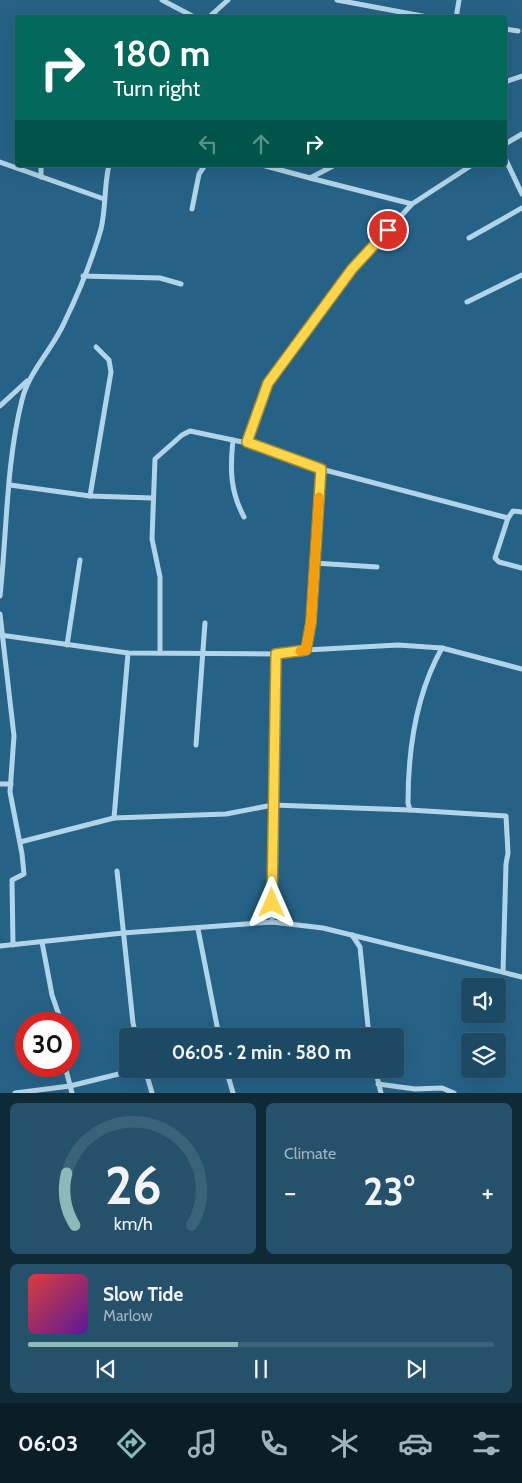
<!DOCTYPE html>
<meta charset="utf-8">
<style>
:root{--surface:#1c4a64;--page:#25516a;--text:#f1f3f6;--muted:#a0b3bf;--line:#3a6278;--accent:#8bbbb9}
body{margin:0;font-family:Cabin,sans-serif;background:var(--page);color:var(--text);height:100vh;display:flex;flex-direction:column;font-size:19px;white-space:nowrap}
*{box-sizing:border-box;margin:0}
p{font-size:16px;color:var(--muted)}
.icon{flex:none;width:28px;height:28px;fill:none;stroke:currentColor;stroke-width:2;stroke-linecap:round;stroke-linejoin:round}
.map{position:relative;height:1093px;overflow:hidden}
.drawer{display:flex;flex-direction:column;gap:10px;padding:10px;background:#0f2937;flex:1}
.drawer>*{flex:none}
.hud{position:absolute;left:15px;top:15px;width:492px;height:152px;border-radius:5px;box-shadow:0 5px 20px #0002,0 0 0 1px var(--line);background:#00695c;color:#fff;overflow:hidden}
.buttons{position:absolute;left:461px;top:978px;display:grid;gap:10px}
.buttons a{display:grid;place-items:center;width:45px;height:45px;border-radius:5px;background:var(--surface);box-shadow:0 5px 20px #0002,0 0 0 1px var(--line);font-size:25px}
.speed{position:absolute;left:15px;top:1012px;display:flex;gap:10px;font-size:25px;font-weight:700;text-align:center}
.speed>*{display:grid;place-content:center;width:65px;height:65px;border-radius:50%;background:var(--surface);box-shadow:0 5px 20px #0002,0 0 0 1px var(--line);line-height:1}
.speed .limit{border:8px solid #d22;background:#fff;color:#111}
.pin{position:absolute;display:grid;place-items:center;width:42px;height:42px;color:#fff;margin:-21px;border:2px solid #fff;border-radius:50%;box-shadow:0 1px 5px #0007}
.me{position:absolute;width:55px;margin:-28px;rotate:0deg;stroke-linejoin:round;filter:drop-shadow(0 0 4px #0008)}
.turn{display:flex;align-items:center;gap:18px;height:105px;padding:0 15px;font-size:22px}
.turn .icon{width:65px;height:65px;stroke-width:2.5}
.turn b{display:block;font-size:35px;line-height:42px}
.lanes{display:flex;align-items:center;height:48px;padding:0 15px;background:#0003;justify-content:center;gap:25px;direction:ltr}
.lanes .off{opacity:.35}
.big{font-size:38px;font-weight:800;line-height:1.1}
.drawer .widget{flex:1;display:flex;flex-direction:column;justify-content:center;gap:8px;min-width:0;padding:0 18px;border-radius:8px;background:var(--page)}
.drawer .dial{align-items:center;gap:0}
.dial svg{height:130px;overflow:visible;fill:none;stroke:var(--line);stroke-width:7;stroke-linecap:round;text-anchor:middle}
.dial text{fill:var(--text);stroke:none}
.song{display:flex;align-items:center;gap:15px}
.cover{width:60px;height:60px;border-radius:8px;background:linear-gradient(135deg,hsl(0 70% 55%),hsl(270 70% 35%))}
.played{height:5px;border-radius:2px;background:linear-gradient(90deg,var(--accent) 45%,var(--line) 45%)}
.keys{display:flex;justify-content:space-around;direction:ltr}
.heat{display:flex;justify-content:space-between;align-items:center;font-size:28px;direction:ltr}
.drawer .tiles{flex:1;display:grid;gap:10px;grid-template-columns:1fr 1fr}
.widget:last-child{grid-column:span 2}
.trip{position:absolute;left:119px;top:1028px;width:285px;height:50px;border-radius:5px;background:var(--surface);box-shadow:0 5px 20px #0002,0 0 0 1px var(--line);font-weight:800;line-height:50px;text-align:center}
.tabs{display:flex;height:80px;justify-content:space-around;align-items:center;background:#0b1e28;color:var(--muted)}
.tabs .icon{width:35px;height:35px}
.tabs .current{color:var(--accent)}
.tabs b{font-size:22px;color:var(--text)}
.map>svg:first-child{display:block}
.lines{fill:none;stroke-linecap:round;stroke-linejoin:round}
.street{stroke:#b1d4e8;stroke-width:5}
.route-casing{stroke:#a68a30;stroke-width:12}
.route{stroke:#ffd54a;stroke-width:9}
.slow{stroke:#f59e0b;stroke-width:9}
</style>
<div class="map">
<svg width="522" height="1093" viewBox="0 0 522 1093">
<rect width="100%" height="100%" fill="#266286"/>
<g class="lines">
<!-- street -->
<g class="street">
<polyline points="162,0 196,18"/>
<polyline points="337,0 433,18"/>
<polyline points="213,14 220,18"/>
<polyline points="208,18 228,0"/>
<polyline points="456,18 459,0"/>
<polyline points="505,29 518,31"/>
<polyline points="505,82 522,76"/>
<polyline points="505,144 522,134"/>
<polyline points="505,158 522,194"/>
<polyline points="0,162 104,199"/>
<polyline points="262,165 310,178 335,165"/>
<polyline points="41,177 41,165"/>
<polyline points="310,178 412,204 472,165"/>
<polyline points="192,209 199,174 205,165"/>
<polyline points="469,238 522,208"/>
<polyline points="83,276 160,278 181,284"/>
<polyline points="467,302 522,275"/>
<polyline points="0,406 27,381"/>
<path d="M233,440C230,469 230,491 244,517"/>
<polyline points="247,443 268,383 352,269 412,204"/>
<polyline points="10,485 90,496 152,498"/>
<polyline points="90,496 111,372 109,360 96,347"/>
<polyline points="508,518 513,511 522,512"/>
<polyline points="314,563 377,567"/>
<path d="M0,596C7,532 6,463 22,400C29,371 53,349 65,321C79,292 92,260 101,229C106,208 104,186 109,165"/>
<polyline points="0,614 14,736 10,792 22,854 24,874 12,880 13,945"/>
<polyline points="0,635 128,653 276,654 306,650 398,645 442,648 522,669"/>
<polyline points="67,645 80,560"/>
<path d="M442,648C416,694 408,751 408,803L410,810L506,816L508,853L506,864L503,972"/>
<polyline points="306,650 311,622 321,469"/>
<polyline points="160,653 160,577 152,539 155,459 182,435 190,431 247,443 321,469 508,518 495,558 499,562 522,568"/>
<polyline points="196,745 205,623"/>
<polyline points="0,784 11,784"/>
<polyline points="114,818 128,653"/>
<polyline points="20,842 114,818 226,814 273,805 410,810"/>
<polyline points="117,871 133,1023 136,1036"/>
<polyline points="272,922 276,654"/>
<polyline points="198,929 219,1036"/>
<polyline points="352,935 360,947 369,1036"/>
<polyline points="42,942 52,995 62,1024"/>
<polyline points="0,946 123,933 272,922 323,928 522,977"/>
<polyline points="65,1066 72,1093"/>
<polyline points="145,1069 152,1093"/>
<polyline points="226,1069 233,1093"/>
<polyline points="375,1069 381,1093"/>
<polyline points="378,1084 415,1089 442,1088 454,1093"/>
<polyline points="15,1093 70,1086 139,1069"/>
</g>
</g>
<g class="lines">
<!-- route casing -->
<g class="route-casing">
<polyline id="route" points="272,903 276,654 306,650 311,622 321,469 247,442 268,383 352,269 388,230"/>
</g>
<!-- route -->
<use href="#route" class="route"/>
<!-- slow -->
<polyline class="slow" points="300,651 306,650 311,622 319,497"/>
</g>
</svg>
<div class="buttons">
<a><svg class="icon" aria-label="sound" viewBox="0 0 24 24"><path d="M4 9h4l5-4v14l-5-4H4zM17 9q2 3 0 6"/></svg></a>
<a><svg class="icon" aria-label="layers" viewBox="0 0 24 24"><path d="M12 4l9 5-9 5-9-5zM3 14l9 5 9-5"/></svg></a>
</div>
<div class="speed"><div class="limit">30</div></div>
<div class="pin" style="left:388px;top:230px;background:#d93025"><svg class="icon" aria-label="arrive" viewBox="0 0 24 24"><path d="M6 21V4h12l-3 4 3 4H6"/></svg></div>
<svg class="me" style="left:272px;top:903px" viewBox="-20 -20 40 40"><path d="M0-17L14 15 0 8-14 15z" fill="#ffd54a" stroke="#fff" stroke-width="4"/></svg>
<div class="trip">06:05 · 2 min · 580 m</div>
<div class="hud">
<div class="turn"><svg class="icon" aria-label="right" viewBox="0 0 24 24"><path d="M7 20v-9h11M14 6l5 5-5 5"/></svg><div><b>180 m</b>Turn right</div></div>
<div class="lanes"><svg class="icon off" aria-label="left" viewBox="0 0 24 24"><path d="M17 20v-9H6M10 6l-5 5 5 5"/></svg><svg class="icon off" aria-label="ahead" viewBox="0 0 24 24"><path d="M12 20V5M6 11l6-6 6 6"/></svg><svg class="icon" aria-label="right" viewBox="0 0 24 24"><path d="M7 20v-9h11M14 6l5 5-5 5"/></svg></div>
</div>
</div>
<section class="drawer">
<div class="tiles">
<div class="widget dial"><svg viewBox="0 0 100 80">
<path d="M14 69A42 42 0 1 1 86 69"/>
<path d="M14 69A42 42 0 0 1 9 37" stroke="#8bbbb9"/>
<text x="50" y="56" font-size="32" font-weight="700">26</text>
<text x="50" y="72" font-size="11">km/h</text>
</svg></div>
<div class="widget"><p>Climate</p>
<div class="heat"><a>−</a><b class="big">23°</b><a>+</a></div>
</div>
<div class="widget">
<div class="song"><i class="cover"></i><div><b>Slow Tide</b><p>Marlow</p></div></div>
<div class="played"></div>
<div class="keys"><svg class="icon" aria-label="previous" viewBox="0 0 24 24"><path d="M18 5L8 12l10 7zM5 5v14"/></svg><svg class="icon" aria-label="pause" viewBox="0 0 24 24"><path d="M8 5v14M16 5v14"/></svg><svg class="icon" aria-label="next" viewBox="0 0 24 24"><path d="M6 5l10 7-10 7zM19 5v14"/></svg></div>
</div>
</div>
</section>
<nav class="tabs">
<b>06:03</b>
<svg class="icon current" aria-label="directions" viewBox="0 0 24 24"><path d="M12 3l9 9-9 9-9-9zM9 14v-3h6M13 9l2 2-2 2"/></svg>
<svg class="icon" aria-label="music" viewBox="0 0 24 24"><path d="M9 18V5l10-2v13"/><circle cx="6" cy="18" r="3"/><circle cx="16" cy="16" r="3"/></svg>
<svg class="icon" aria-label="phone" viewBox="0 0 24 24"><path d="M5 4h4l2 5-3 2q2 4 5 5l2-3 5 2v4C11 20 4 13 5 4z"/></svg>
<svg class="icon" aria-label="climate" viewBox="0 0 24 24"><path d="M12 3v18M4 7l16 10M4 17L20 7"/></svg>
<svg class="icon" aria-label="car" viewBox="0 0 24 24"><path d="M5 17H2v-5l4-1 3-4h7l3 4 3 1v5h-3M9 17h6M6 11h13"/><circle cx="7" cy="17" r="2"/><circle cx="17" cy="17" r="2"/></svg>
<svg class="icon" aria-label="filters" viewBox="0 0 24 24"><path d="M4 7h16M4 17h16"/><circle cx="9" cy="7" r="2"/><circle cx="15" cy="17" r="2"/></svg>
</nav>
